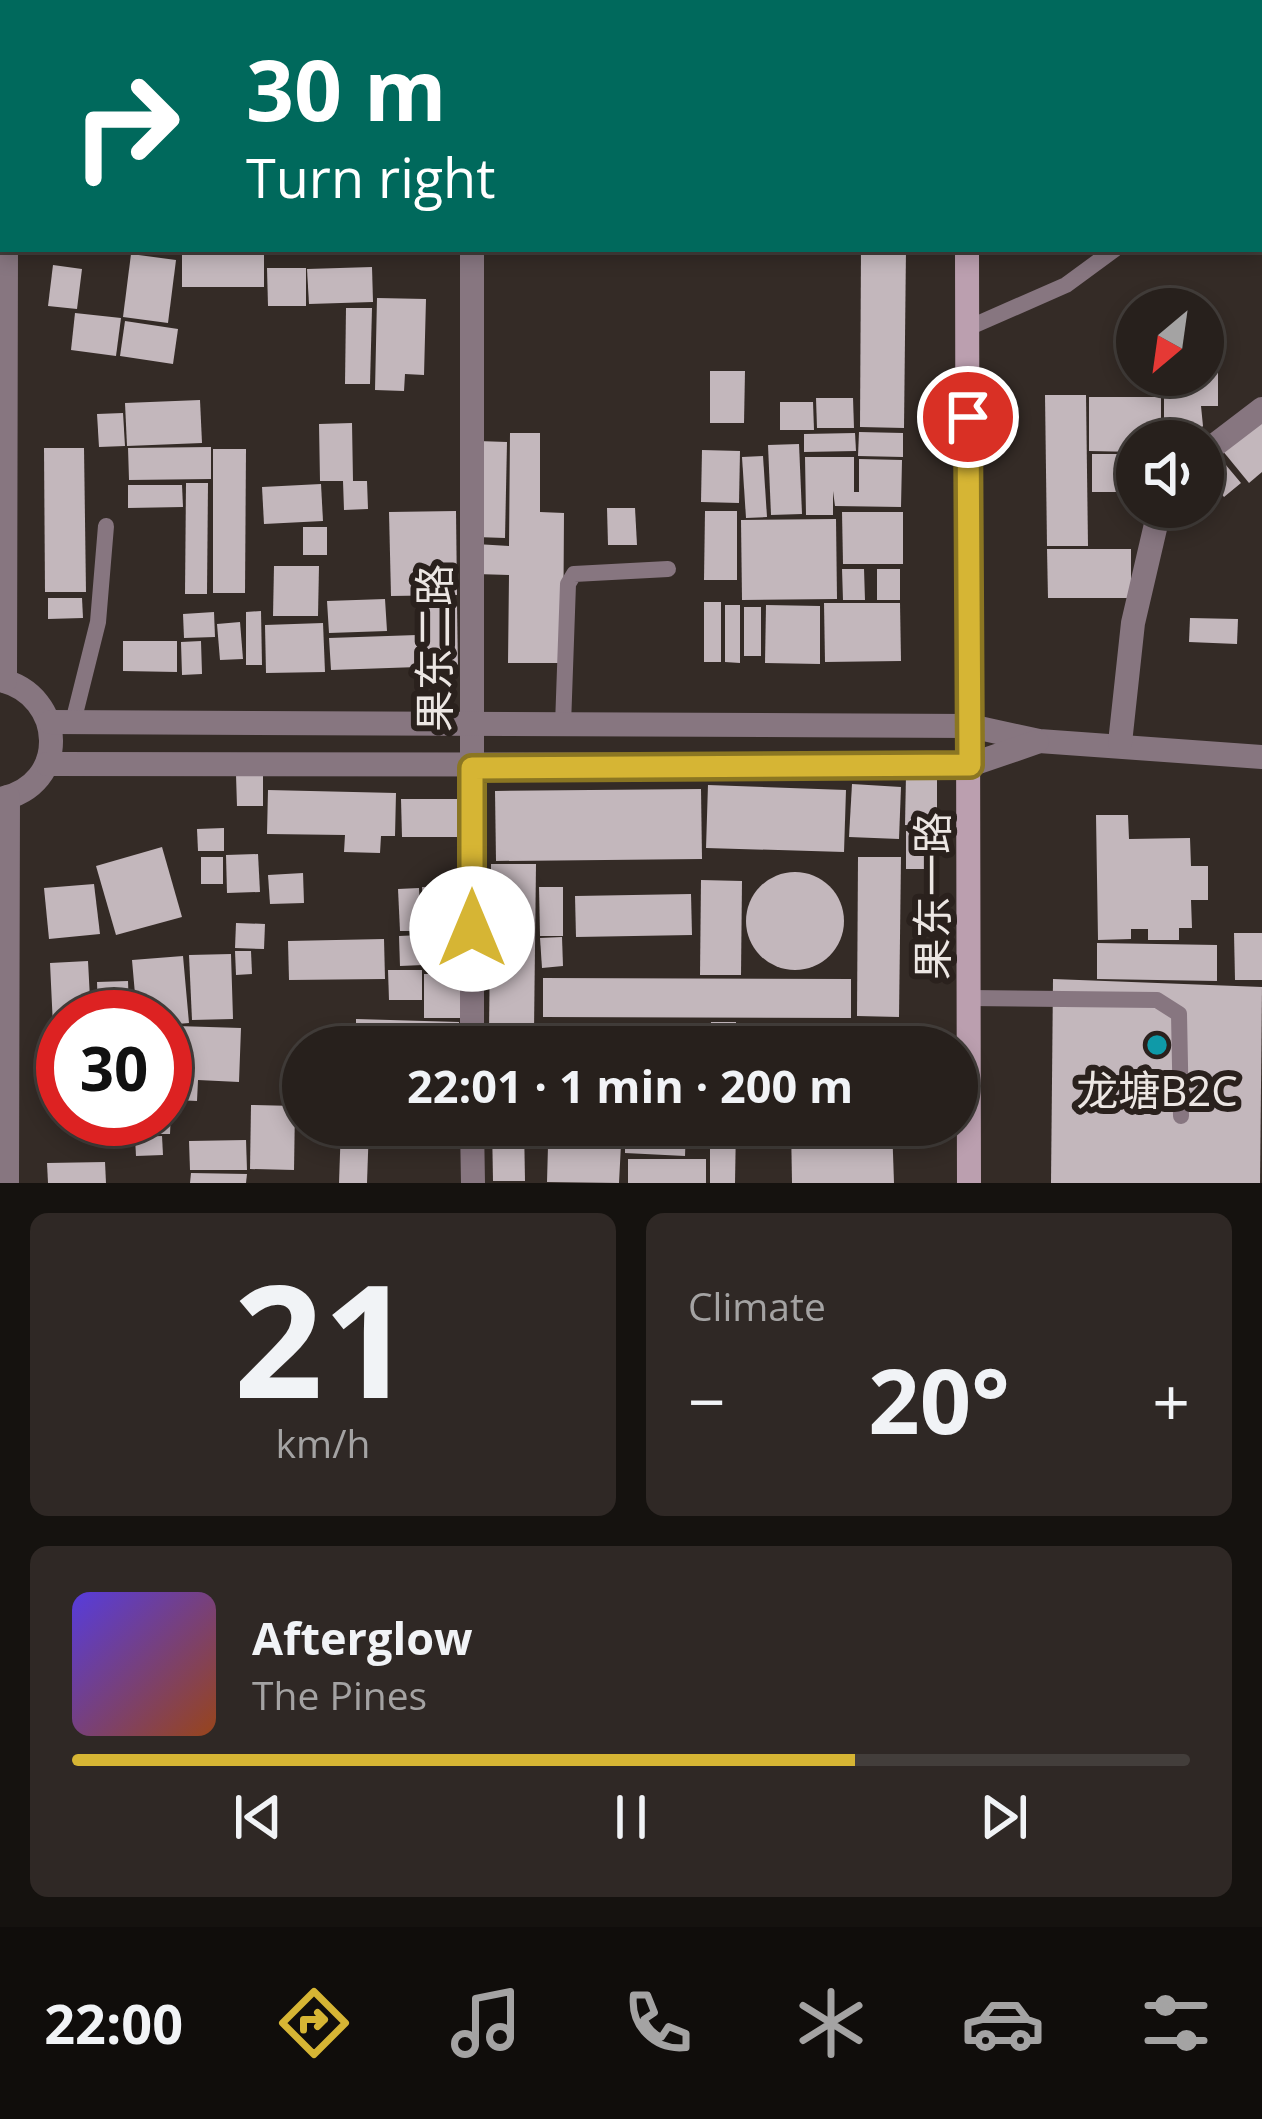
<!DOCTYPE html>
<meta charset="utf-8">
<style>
:root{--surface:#27201c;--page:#2f2825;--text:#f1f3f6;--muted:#a4a3a3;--line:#433e3b;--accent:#d6b534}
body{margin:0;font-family:"Open Sans","Noto Sans SC",sans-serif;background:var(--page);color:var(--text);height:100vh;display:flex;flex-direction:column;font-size:45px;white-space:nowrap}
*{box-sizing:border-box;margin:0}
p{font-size:39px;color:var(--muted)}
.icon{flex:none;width:66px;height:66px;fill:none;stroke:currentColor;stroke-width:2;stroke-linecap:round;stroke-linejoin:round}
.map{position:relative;height:1183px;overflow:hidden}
.drawer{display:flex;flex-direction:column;gap:30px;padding:30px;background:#15120f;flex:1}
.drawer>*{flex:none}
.banner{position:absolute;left:0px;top:0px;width:1263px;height:252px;box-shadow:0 6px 18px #0003,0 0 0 3px var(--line);background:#00695c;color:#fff;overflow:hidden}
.needle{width:78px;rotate:209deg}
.tools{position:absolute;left:1116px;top:288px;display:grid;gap:24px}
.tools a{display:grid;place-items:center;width:108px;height:108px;border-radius:50%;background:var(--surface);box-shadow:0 6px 18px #0003,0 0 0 3px var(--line);font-size:60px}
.speed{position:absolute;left:36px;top:990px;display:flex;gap:24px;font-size:60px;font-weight:700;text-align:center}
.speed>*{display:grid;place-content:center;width:156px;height:156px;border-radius:50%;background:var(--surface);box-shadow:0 6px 18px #0003,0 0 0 3px var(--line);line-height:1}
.speed .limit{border:18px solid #d22;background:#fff;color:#111}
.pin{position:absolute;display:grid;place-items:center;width:102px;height:102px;color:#fff;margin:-51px;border:6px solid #fff;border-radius:50%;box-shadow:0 3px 12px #0007}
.me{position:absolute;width:132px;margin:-66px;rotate:0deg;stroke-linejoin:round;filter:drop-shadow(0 0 9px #0008)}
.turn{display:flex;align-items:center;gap:42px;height:252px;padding:0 48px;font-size:54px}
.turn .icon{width:156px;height:156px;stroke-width:2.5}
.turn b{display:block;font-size:84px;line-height:102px}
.big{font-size:90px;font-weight:700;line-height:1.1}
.drawer .widget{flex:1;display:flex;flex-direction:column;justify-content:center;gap:18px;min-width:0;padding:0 42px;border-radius:18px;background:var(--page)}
.drawer .dial{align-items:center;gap:0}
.dial b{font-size:156px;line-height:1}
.song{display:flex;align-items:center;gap:36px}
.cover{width:144px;height:144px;border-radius:18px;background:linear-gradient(135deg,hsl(250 70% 55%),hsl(20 70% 35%))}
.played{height:12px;border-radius:6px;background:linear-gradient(90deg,var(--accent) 70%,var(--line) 70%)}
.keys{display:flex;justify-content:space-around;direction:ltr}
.heat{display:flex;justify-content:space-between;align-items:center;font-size:66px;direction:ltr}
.drawer .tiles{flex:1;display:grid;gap:30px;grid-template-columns:1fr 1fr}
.widget:last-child{grid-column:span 2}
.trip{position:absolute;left:282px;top:1026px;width:696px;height:120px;border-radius:60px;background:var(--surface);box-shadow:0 6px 18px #0003,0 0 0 3px var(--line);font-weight:700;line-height:120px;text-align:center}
.tab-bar{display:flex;height:192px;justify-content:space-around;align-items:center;background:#100d0b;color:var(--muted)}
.tab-bar .icon{width:84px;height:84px}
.tab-bar .on{color:var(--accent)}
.tab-bar b{font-size:54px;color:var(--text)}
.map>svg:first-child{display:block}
.building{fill:#c3b7bc}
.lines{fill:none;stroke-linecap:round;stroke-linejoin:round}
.service{stroke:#877680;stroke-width:16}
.minor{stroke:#877680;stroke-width:24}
.tertiary{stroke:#877680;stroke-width:24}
.secondary{stroke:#bb9faf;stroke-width:24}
.route-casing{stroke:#8b7622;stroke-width:30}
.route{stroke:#d6b534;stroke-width:21}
.culture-dot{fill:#0f9aa8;stroke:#2a211d;stroke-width:4.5}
.labels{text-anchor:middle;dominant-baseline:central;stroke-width:12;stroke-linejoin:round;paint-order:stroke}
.street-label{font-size:42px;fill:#ece6e3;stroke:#2a211d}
.poi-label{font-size:42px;fill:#ece6e3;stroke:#2a211d}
</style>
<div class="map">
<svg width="1262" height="1183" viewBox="0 0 1262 1183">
<rect width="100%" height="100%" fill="#342b26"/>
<!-- building -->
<g class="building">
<rect x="182" y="249" width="82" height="38"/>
<polygon points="861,249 906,249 904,428 860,427"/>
<polygon points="131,254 176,260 168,323 123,317"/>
<polygon points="53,265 82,269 77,309 48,306"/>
<polygon points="372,267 373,302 309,304 307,269"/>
<polygon points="267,268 306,268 306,306 268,306"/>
<polygon points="377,298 426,299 424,375 405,374 404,391 375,390"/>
<polygon points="346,308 372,308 370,384 345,384"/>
<polygon points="75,313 121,318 116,356 71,350"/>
<polygon points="125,321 178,329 173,364 120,356"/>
<polygon points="1218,360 1218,406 1201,406 1203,426 1189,441 1164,441 1164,375 1203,375 1203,364"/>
<polygon points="710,371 745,371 744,423 710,423"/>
<polygon points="1045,395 1086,395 1088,546 1047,546"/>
<polygon points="1089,397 1161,397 1161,441 1137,441 1137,452 1089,451"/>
<polygon points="816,398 853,398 854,428 817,428"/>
<polygon points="200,400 202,443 127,446 125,403"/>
<polygon points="780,402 813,402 814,430 780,430"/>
<polygon points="123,413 125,446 99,447 97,414"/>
<polygon points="1262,416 1262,472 1249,483 1222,450"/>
<polygon points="352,423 353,481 367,481 368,509 344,510 343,481 320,481 319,424"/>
<polygon points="859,432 903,433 903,457 858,456"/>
<polygon points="510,433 540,433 540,512 564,513 563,663 508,663 509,575 476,574 476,544 509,546"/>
<polygon points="855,433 856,451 804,452 804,434"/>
<polygon points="478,441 507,442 505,538 476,537"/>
<polygon points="799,444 802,514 771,515 768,445"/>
<polygon points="211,447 211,479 129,480 128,448"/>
<polygon points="44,448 84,448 86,592 45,592"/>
<polygon points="213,449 246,449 245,593 213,593"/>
<polygon points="702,450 740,451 739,503 701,502"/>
<rect x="1092" y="454" width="45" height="38"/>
<polygon points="763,456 767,517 746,518 742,457"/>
<polygon points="805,457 854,457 854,492 859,492 859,459 902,460 901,507 835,506 833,491 833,515 806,515"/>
<polygon points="1220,458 1241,483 1224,497 1216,487 1206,495 1203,472"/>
<polygon points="186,483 208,483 207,594 185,594"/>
<polygon points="321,484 323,521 264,524 262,487"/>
<polygon points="128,485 182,485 183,507 128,508"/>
<polygon points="607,508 635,508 637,545 608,545"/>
<polygon points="456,511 457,595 391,596 389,512"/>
<polygon points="705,511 737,511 737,580 704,580"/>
<polygon points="842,512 903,512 903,564 843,564"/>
<polygon points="836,519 837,599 742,600 741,520"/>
<rect x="303" y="527" width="24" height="28"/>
<polygon points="1047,549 1131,549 1131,598 1048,598"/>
<polygon points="274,566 319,566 318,616 273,616"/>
<polygon points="842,569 864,569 865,600 843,600"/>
<rect x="877" y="569" width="23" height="31"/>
<polygon points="48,598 82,598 83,618 48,619"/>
<polygon points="385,599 387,631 329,633 327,601"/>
<rect x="704" y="602" width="17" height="60"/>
<polygon points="824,603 900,603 901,661 825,662"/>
<polygon points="423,604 457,604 458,669 424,669"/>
<polygon points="725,605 740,605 740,663 725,662"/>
<polygon points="766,605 820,606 820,664 765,663"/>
<rect x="744" y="607" width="17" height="49"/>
<polygon points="261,611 262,665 246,665 246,612"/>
<polygon points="214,612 215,637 184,638 183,614"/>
<polygon points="1190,618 1238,619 1237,644 1189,642"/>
<polygon points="240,622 243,659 220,660 217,624"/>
<polygon points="323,623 325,672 266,673 265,625"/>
<polygon points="417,635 418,667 331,670 329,638"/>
<polygon points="123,641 177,641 177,672 123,671"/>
<polygon points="201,641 202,674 182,675 181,642"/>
<polygon points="236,775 263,775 263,806 237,806"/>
<polygon points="906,775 937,775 937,826 905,825"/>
<polygon points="852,784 901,787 899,839 849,837"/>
<polygon points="708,785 846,790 844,852 706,848"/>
<polygon points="701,789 702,859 496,861 495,791"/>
<polygon points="268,790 396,793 395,836 381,836 380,853 344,852 345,835 267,834"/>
<polygon points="401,799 458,799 459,837 402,837"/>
<polygon points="1096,815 1128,815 1129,839 1190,838 1191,866 1208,866 1208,900 1191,900 1192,928 1179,928 1179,940 1148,940 1148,929 1131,929 1131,939 1098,940"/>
<polygon points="224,828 224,851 198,851 197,829"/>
<polygon points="906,831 935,832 935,869 906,869"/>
<polygon points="162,847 182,917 116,935 96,866"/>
<polygon points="258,854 260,892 227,893 226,855"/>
<rect x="201" y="857" width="22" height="27"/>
<polygon points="858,857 901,857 899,1017 857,1016"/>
<polygon points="491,864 536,864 534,1031 489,1030"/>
<circle cx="795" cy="921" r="49"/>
<polygon points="303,873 304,903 270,904 268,875"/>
<polygon points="701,880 742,881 741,975 700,975"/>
<polygon points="94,884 100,934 49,939 44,888"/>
<polygon points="459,886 463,970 426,971 422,887"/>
<polygon points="539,887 563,887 563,936 540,936"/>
<polygon points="419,888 421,931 400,931 398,889"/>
<polygon points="691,894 692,935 576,937 575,896"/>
<polygon points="236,923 265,924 264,949 235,948"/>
<polygon points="1234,933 1262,933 1262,980 1235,980"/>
<polygon points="421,935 423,965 400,966 399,936"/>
<polygon points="562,937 563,966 542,968 540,938"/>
<polygon points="384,939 385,979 289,980 288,941"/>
<polygon points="1097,943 1217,945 1217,981 1097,979"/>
<polygon points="235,951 251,951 252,974 236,975"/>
<polygon points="231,954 233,1019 192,1020 189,955"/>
<polygon points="183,956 189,1023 165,1025 165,1017 137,1017 132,960"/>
<polygon points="88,961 91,1017 63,1017 63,1025 53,1026 50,963"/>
<polygon points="388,970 422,970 422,1000 389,1000"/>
<polygon points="424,974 461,974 462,1018 424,1018"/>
<polygon points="543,978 851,979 851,1018 543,1017"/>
<polygon points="1053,979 1262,987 1260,1183 1051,1183"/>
<polygon points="128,981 129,1010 98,1011 97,982"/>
<polygon points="356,1019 459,1022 459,1038 356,1035"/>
<polygon points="711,1022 736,1022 736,1047 710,1047"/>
<polygon points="177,1026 241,1028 239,1082 198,1080 197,1101 175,1100"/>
<polygon points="46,1027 63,1028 63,1068 45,1067"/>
<polygon points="689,1032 690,1047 655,1047 654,1033"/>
<polygon points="791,1032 893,1044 893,1047 791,1047"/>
<rect x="317" y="1035" width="35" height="12"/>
<polygon points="49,1069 63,1070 63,1104 47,1103"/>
<polygon points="251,1105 295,1106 294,1170 250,1169"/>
<polygon points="165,1110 171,1111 170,1134 117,1134 117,1119 165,1119"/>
<polygon points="341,1125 369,1125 367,1183 339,1183"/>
<polygon points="492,1125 524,1125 525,1181 493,1181"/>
<polygon points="526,1125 545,1125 545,1146 526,1147"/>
<polygon points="600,1125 622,1125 619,1183 547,1182 548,1146 601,1147"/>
<polygon points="625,1125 686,1125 685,1156 625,1153"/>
<polygon points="688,1125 706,1125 706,1142 688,1141"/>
<polygon points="710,1125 736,1125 735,1183 710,1183"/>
<polygon points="791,1125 892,1125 894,1183 792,1183"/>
<polygon points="548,1129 596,1129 596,1143 549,1143"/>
<polygon points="162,1136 163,1155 136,1156 135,1137"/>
<polygon points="246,1140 247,1170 190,1170 189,1141"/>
<rect x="628" y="1159" width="78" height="24"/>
<polygon points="105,1162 106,1183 48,1183 47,1163"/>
<polygon points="191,1173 247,1174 246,1183 190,1183"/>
</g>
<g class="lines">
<!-- service -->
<g class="service">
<polyline points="1260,83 1262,80"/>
<polyline points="968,328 1066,285 1115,249"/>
<polyline points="73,722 98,622 106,526"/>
<polyline points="563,725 568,584 574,574 668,569"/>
<polyline points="969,998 1157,1000 1179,1014 1181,1116"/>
</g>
<!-- minor -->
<g class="minor">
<polyline points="472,0 472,3"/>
<polyline points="0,198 3,198"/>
<polyline points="1203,454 1262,409"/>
<polyline points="970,726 1039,741 1262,757"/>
<polyline points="1120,743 1133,623 1160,507"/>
<polyline points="970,765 1037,742"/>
<polyline points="472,1047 472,249"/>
<polyline points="472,1125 473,1183"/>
</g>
<!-- tertiary -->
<g class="tertiary">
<polyline points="7,3 7,0"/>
<path d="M0,680C66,695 70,786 0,799"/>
<polyline points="5,681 6,249"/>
<polyline points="50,722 970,726"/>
<polyline points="47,764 970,765"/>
<polyline points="7,1183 8,797"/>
</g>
<!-- secondary -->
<g class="secondary">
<polyline points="967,0 967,3"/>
<polyline points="967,249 969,1183"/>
</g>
</g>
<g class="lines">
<!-- route casing -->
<g class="route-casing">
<polyline id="route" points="472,929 472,768 970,765 968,417"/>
</g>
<!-- route -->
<use href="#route" class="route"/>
</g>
<!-- markers -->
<circle class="culture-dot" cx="1157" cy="1045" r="12"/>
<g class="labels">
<!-- street labels -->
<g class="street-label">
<text transform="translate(433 648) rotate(-90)">果东二路</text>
<text transform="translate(931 896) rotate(-90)">果东一路</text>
</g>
<!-- poi labels -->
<g class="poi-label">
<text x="1157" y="1089">龙塘B2C</text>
</g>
</g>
</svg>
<div class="tools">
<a><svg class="needle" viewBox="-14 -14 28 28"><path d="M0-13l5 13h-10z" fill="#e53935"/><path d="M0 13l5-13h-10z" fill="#a4a3a3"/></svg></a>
<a><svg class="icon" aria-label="sound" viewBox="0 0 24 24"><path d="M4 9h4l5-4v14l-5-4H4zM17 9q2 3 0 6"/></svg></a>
</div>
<div class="speed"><div class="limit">30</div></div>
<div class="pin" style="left:968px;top:417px;background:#d93025"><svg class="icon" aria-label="arrive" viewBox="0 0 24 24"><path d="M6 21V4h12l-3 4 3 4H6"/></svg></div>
<svg class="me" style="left:472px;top:929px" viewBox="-20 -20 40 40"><circle r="19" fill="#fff"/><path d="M0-13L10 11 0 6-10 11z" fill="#d6b534"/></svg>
<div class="trip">22:01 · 1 min · 200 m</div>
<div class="banner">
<div class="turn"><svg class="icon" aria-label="right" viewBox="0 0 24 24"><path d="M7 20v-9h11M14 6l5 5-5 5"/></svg><div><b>30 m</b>Turn right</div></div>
</div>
</div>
<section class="drawer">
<div class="tiles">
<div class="widget dial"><b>21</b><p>km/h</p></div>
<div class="widget"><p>Climate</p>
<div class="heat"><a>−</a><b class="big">20°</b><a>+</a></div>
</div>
<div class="widget">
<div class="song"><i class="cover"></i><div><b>Afterglow</b><p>The Pines</p></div></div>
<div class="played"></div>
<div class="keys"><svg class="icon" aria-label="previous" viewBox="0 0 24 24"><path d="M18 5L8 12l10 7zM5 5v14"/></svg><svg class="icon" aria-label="pause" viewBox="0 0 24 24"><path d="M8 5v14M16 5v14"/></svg><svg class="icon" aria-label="next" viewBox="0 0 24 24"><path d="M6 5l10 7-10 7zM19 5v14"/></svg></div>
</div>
</div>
</section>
<nav class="tab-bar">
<b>22:00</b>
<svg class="icon on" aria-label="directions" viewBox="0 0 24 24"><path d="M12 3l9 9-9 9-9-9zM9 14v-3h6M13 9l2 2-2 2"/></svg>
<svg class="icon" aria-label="music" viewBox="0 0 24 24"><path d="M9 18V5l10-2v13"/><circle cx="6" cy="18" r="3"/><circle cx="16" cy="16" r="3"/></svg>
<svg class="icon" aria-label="phone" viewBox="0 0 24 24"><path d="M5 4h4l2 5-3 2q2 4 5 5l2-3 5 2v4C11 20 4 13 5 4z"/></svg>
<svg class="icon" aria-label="climate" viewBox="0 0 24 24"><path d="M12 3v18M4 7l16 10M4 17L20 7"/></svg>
<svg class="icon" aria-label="car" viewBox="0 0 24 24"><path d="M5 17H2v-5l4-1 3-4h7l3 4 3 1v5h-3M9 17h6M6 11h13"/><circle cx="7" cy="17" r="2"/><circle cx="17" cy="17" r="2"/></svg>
<svg class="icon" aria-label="filters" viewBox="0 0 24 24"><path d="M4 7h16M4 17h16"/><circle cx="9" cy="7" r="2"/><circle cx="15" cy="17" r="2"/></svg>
</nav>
